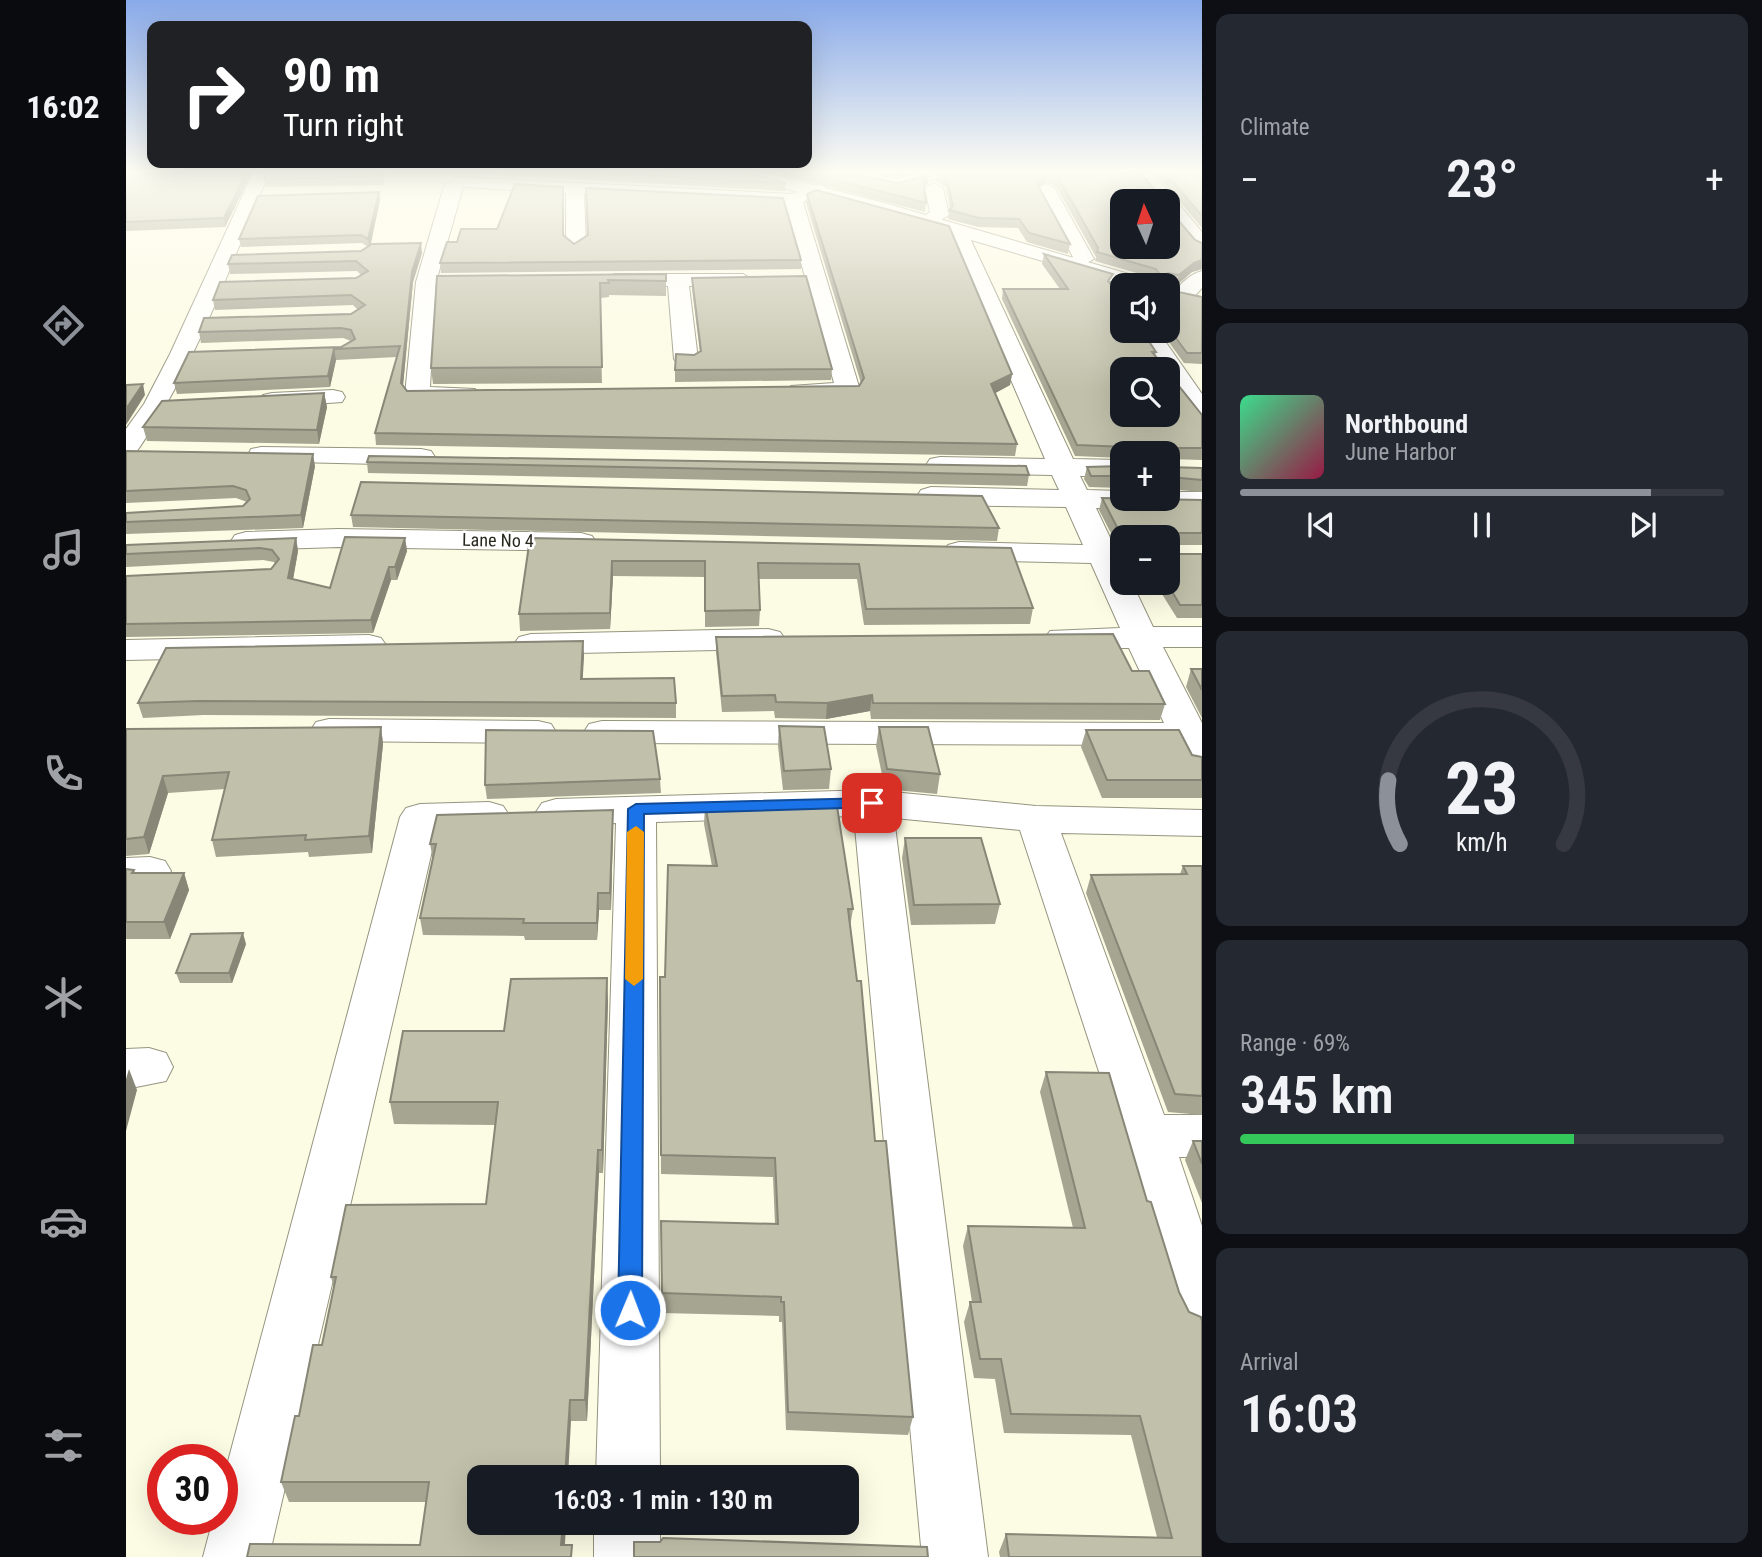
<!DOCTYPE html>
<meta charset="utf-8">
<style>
:root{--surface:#171b24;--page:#242831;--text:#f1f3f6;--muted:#9ea1a6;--line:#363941;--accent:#8c9099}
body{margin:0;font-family:"Roboto Condensed",sans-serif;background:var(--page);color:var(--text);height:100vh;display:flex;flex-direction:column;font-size:26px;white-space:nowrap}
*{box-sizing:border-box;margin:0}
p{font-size:23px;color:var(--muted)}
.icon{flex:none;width:38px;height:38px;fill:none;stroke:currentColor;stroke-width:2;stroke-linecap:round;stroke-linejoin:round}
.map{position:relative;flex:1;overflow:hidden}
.drawer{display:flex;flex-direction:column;gap:14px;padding:14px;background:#0d0f14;width:560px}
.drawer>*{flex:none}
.hud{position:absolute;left:21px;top:21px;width:665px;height:147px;border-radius:14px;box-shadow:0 7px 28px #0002;background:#202124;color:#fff;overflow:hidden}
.needle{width:46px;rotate:357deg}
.fabs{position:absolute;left:984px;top:189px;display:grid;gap:14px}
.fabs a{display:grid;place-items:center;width:70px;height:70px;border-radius:14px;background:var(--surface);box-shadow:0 7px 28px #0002;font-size:35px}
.speed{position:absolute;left:21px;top:1444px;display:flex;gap:14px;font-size:35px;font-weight:700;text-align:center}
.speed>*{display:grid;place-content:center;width:91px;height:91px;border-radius:50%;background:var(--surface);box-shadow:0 7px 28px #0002;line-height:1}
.speed .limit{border:10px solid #d22;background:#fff;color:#111}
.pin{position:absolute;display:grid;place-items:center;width:60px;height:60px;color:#fff;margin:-30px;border-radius:14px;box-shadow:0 4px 10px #0006}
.me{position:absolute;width:77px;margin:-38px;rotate:1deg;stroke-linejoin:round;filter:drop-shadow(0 0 5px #0008)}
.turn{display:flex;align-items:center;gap:24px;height:147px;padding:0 21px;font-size:32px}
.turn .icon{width:91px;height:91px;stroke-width:2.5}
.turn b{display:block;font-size:49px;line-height:60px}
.big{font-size:52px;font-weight:600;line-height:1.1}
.drawer .widget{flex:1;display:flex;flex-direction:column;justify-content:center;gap:10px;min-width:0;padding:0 24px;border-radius:14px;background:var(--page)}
.drawer .dial{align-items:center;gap:0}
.dial svg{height:182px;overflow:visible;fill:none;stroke:var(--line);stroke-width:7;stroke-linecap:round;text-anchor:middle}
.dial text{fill:var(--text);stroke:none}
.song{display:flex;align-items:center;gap:21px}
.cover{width:84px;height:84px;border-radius:10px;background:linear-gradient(135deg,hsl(150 70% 55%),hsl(340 70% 35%))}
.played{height:7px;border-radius:4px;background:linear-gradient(90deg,var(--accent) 85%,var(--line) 85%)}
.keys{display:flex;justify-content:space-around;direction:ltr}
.heat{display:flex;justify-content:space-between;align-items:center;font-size:38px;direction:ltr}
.charge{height:10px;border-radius:5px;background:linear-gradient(90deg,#34c759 69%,var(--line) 0)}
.trip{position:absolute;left:341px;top:1465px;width:392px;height:70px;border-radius:14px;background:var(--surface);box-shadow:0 7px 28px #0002;font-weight:600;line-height:70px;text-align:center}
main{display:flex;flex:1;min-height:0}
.tab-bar{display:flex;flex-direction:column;width:126px;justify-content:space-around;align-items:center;background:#090b0e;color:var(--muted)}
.tab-bar .icon{width:49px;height:49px}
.tab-bar .current{color:var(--accent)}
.tab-bar b{font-size:32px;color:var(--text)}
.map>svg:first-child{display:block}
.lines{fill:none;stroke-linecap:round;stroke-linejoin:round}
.street-casing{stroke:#969580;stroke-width:2}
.secondary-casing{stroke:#969580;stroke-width:2}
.street{fill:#fff;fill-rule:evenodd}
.secondary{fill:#fff;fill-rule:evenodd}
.wall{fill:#a6a592}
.shaded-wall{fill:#878677}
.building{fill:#c1c0aa;stroke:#878677;stroke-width:2}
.route{fill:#1a73e8;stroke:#114b97;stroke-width:2}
.slow{fill:#f59e0b}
.labels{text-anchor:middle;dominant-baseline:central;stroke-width:5;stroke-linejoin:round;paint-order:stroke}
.far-street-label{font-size:18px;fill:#28281f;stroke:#fff}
</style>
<main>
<nav class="tab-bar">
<b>16:02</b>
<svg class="icon current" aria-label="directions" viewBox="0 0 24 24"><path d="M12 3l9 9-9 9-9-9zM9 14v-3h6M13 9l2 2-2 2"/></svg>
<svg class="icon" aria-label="music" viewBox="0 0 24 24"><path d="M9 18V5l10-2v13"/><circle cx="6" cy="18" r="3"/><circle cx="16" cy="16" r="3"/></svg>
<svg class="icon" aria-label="phone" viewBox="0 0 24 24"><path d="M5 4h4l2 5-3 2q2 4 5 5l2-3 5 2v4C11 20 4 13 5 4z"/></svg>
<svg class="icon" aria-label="climate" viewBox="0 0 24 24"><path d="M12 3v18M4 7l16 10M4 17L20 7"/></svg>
<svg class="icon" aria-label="car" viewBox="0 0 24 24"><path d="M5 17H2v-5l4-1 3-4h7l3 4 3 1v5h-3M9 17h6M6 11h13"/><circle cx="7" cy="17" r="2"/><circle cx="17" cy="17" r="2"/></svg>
<svg class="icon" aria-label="filters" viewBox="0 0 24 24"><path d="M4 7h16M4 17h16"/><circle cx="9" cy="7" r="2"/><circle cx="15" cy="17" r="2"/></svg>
</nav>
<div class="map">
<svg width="1076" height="1557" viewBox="0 0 1076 1557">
<rect width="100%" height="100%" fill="#fcfbe4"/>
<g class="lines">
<!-- street casing -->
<g class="street-casing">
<g id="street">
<path d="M127,173H143C103,269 69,368 9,454L0,456V429L18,404L44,354Z"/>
<polygon points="712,173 743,173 771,179 791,173 817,173 815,177 772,189 714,177"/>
<polygon points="1013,173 1027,173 1076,232 1076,250 1069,248 1041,214 1041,201 1032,201 1012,175"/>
<path d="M333,177L665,194L692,185L698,186L701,190L677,202L734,390L731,395C712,400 684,401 665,396L662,391L665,386L708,383L659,204L458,194L460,245L450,251L440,245V193L337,187L310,282L304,387L349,389L352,394L349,399L340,401L282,400L279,395L290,282L318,186Z"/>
<polygon points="808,183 817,188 823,215 807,225 793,225 791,221 804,212 799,188"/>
<polygon points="920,184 929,189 968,259 947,270 937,264 947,257 911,189"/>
<polygon points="837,226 847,232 844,238 947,459 996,460 996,476 954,476 961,490 996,491 996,499 1041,499 1041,492 1076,492 1076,510 970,508 988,546 996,546 996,583 1006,583 1027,627 1076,627 1076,647 1037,647 1076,723 1076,775 1063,771 1049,745 476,743 463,740 458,732 463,724 476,721 1038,723 1003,648 936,648 924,645 919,638 924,631 994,628 965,563 833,560 822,557 818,551 822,545 833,542 957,545 940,507 805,505 795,502 791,496 795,490 805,487 933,490 926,475 814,473 804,471 800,465 804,459 814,457 919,459 824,238 830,228"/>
<path d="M1076,271V288L1065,300H1049L1046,295C1053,285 1064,274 1076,271Z"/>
<polygon points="488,274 617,274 627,280 617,286 563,286 572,359 568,364 552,364 548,359 542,286 481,284 478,280"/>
<polygon points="996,281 1005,285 996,285 996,299 989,297 982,289"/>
<polygon points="1010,331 1032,331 1076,394 1076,420 1067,417 1041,379 1041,369 1035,369"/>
<polygon points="207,390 216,392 219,397 216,402 146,407 137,405 134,400 137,395 146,393"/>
<polygon points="135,447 295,449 305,451 309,457 305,463 295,465 125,461 122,455 125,449"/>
<polygon points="212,529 455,533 466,536 470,542 466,548 455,551 212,547 120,550 109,547 105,541 109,535 120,532"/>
<polygon points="642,629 654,632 659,639 654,646 642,649 405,654 393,651 388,644 393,637 405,634"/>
<polygon points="243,635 255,638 260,645 255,652 243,655 0,660 0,640"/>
<polygon points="203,719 412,721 425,724 430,732 425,740 412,743 203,741 190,738 185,730 190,722"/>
<polygon points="746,790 910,806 1076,810 1076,836 935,833 1038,1115 1076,1115 1076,1157 1053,1157 1076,1226 1076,1338 1056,1330 1047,1311 994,1136 894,830 768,818 862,1557 796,1557 728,816 530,822 534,1477 470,1477 490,823 430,825 416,821 410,812 416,803 430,799"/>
<polygon points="363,802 377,806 383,815 377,824 363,828 311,829 143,1557 77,1557 87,1519 96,1519 96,1484 274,817 280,808 294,804"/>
<polygon points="24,857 39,861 45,871 39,881 0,886 0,858"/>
<polygon points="23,1048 40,1053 47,1067 40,1081 0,1089 0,1049"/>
<rect x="468" y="1522" width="66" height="35"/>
</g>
</g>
<!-- secondary casing -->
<g class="secondary-casing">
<polygon id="secondary" points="613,173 640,173 755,202 1027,281 1030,285 998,285 743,210 615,177"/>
</g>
<!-- street -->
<use href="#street" class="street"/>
<!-- secondary -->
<use href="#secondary" class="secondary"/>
</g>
<!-- wall -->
<g class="wall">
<polygon points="0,173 126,173 99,227 0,231"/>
<polygon points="260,173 257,185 140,187 138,179"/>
<polygon points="352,173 621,173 660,183 659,191 352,174"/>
<polygon points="649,173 722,173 772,183 803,175 802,183 798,187 800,203 799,212"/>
<polygon points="755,173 783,173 771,176"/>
<polygon points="811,173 1015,173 996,201 1069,240 1076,243 1076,269 1066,272 1051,285 1042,283 1043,290 1076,297 1076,364 1058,363 1035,331 1041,331 1041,285 999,285 1001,278 1021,276 969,261 970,257 931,188 921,182 913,187 944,244 942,254 901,242 892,228 852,227 822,219 824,209 820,187 810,181"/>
<polygon points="1030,173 1076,173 1076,228"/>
<polygon points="253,192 254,200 244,245 296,253 287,282 277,386 281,391 733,386 735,383 680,203 681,194 886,374 884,385 869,393 891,444 889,456 250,445 249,433 271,357 210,360 204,387 51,394 48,383 215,347 225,341 217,338 75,343 73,332 225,314 232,310 227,305 89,310 87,300 230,278 235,275 231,271 104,274 102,264 235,251 242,247 236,243 115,247 113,239"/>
<polygon points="437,236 448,244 675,260 675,269 315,273 314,263"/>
<polygon points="918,254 985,284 989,289 996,331 1030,352 1029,356 1076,415 1076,460 1042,459 1042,467 1076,480 1076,492 1041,489 1041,453 996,453 996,458 949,456 876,299 877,289 934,289 916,264"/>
<polygon points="311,276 540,281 540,296 483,295 483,297 474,298 476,383 307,384 305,368"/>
<polygon points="566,278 706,369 705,380 549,382 549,370 574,352 566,289"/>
<polygon points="198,393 201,407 193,444 21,441 17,427"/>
<polygon points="0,451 189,466 177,528 0,534 0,513 117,506 121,502 110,498 0,503"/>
<polygon points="241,462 903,475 901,486 242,473"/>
<polygon points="996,466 996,488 963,487 958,479 961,467"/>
<polygon points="976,498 1076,500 1076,545 1042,545 1043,554 1076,554 1076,618 1051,618 1029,583 1041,583 1041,537 996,537 996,544 990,543 973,510"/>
<polygon points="225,515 873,528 871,541 227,527"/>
<polygon points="170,538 172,551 167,579 204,588 279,538 281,551 271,580 265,580 247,633 0,637 0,576 145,569 149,564 148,562 137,560 0,567 0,545"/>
<polygon points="404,538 885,548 907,608 904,624 738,625 731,579 632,579 634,610 633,626 579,627 579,577 487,576 484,629 394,631 393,614"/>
<polygon points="590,637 1006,671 1039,704 1034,720 745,719 744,711 700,719 649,718 648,711 596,712 590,652"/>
<polygon points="458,655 456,679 550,703 550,718 77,715 17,718 12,703"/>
<polygon points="1065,669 1076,669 1076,718 1060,687"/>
<polygon points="653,726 705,769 703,789 657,790 652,746"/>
<polygon points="255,727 257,744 246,853 183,857 182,852 90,857 86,840 99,789 42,793 23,854 0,856 0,729"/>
<polygon points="753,727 814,774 811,794 759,789 750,746"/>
<polygon points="960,730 1076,757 1076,798 976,798 955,747"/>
<polygon points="534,779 535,793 361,799 359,785"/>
<polygon points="579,805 727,909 724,927 749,1141 787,1417 782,1435 660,1430 656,1322 653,1322 653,1316 536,1313 535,1221 649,1224 647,1177 535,1174 534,977 539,977 586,866 578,824"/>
<polygon points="487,827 485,910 473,910 471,940 399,940 398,936 297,935 294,918 307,860 304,844"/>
<polygon points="779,838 874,904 869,924 785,925 776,858"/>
<polygon points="1057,866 1076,866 1076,1115 1042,1112 960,893 965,875 1054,874"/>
<polygon points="0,869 8,870 9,873 58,873 63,890 44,939 0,939"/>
<polygon points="120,944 106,983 54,983 50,973"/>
<polygon points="482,1001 477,1173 473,1173 461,1421 445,1421 354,1522 440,1522 439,1545 294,1545 300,1502 163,1502 155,1482 173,1416 196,1345 208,1288 205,1277 360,1204 369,1125 268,1124 264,1102 378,1031"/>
<polygon points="920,1072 1076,1557 874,1557 873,1552 880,1534 1031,1537 1005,1435 878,1433 869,1379 848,1378 838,1322 844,1302 846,1302 837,1246 842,1226 947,1228 914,1092"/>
<polygon points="1067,1141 1076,1141 1076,1203 1059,1160"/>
</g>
<!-- shaded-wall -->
<g class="shaded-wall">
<polygon points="120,173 126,173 99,227 98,218"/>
<polygon points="257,173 260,173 257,185 256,176"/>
<polygon points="771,173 783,173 771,176"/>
<polygon points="923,173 921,182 909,190 910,182"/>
<polygon points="803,175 802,183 796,189 797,180"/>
<polygon points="253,192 254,200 244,248 242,239"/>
<polygon points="295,243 296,253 287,282 276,395 275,383 286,272"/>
<polygon points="1076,260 1076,269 1066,272 1051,285 1053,275 1068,263"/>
<polygon points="208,349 210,360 204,387 202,376"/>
<polygon points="886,374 884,385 864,396 865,384"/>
<polygon points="17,384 19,395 0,425 0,409"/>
<polygon points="198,393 201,407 193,444 191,430"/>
<polygon points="187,454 189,466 177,528 175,515"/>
<polygon points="170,538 172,551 165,591 162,578"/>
<polygon points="279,538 281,551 271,580 269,567"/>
<polygon points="486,561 487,576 484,629 484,613"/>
<polygon points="263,567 265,580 247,633 245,620"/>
<polygon points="457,641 458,655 456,694 455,679"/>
<polygon points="746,695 744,711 700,719 701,703"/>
<polygon points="255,727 257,744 246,853 243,836"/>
<polygon points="37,776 42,793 23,854 18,837"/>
<polygon points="487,810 487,827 485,910 484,893"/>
<polygon points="58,873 63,890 44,939 38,922"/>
<polygon points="472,893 473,910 471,940 471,923"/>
<polygon points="117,933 120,944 106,983 103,973"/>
<polygon points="481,978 482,1001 477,1173 476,1150"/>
<polygon points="3,1069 11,1090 0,1131 0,1079"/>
<polygon points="472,1150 473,1173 461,1421 459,1400"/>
<polygon points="444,1400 445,1421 442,1477 439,1477"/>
<polygon points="437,1522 440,1522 438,1557 435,1545"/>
</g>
<!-- building -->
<g class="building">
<polygon points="0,173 120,173 98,218 0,222"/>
<polygon points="140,173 257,173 256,176 138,179"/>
<polygon points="477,173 621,173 660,183"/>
<polygon points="682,173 722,173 772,183 803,175 797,180 800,203"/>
<polygon points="811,173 1015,173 1032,194 1040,195 1041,201 996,201 996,247 1041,247 1041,207 1069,240 1076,243 1076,260 1068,263 1053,275 1042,273 1043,290 1076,297 1076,353 1061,353 1041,326 1041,285 1001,285 1001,278 1035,276 1030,269 971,252 972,248 933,179 923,173 910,182 944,244 903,233 893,219 853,218 823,210 827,206 821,179"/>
<polygon points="1039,173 1076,173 1076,216"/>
<polygon points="389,184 437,187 437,235 448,244 462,235 460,188 657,198 675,260 314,263 321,242 331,242 335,229 371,229"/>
<polygon points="690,190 823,226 886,374 865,384 891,444 249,433 274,346 208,349 202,376 48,383 63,352 215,347 229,339 225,330 215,328 73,332 78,318 225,314 239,305 225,295 87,300 94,282 230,278 242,271 230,261 102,264 106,255 235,251 246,244 295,243 286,272 275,383 281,391 733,386 738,378 681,194"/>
<polygon points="253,192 242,239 235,235 113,239 132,196"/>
<polygon points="918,254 987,274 982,281 989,289 996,291 996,331 1016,331 1030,352 1026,352 1040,369 996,369 996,415 1041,415 1041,371 1076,415 1076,448 1042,448 1042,467 1076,468 1076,480 1044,477 1041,484 1041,453 1001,453 1001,447 951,445 877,289 942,289"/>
<polygon points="540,274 540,281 482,280 483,283 474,283 476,367 305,368 311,276"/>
<polygon points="680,276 706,369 549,370 550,354 568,355 575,351 566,278"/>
<polygon points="17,384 0,409 0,385"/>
<polygon points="198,393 191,430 17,427 36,401"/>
<polygon points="0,451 187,454 175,515 0,522 0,513 117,506 124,499 120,490 107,486 0,491"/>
<polygon points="243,456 900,466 903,475 241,462"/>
<polygon points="996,466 996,476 965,476 961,467"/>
<polygon points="235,482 856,496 873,528 225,515"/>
<polygon points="976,498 1076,500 1076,533 1042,533 1043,554 1076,554 1076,605 1054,605 1041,583 1041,537 1001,537 1001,532 993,531"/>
<polygon points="219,537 279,538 269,567 263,567 245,620 0,624 0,576 145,569 153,559 146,550 134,548 0,554 0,545 170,538 162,578 204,588"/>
<polygon points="404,538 885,548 907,608 740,609 733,564 632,563 634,610 579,611 579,561 486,561 484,613 393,614"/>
<polygon points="987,634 1006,671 1023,671 1039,704 747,703 746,695 701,703 650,702 649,695 596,696 590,637"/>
<polygon points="457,641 455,679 548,678 550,703 73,701 12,703 40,648"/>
<polygon points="1065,669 1076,669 1076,690"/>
<polygon points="653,726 698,727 705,769 658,771"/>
<polygon points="255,727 243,836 179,840 180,835 86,840 103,772 37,776 18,837 0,839 0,729"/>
<polygon points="753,727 802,727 814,774 761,769"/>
<polygon points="360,730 527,731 534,779 359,785"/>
<polygon points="960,730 1053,730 1066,755 1076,757 1076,780 981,780"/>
<polygon points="710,800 727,909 722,909 731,981 735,981 749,1141 760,1141 787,1417 662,1412 658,1302 655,1302 655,1297 536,1293 535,1221 652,1224 649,1158 535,1155 534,977 539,977 542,865 591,866 579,805"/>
<polygon points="487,810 484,893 472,893 471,923 397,923 398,919 294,918 310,844 304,844 311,815"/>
<polygon points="779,838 855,838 874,904 788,905"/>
<polygon points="1057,866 1076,866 1076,1096 1049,1094 965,875 1061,874"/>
<polygon points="0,869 8,870 6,873 58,873 38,922 0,922"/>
<polygon points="117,933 103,973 50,973 65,934"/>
<polygon points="481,978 476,1150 472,1150 459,1400 444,1400 439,1477 354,1477 354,1522 437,1522 435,1545 446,1545 445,1557 121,1557 124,1544 294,1545 303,1482 155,1482 169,1416 173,1416 187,1345 196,1345 210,1277 205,1277 220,1205 360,1204 372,1102 264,1102 277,1031 378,1031 385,979"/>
<polygon points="920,1072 983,1073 1021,1201 1025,1202 1053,1292 1063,1312 1075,1317 1076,1321 1076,1557 883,1557 880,1534 1046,1538 1014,1416 885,1414 875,1359 854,1359 844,1302 855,1302 842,1226 959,1228"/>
<polygon points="1067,1141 1076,1141 1076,1164"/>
<polygon points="537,1538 801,1547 802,1557 508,1557 508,1542 534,1542"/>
</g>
<!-- sky -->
<linearGradient id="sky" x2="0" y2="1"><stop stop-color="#89aae9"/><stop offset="0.44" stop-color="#fefdf3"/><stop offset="1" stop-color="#fefdf3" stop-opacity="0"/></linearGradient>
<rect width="1076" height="391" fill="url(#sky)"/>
<!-- route -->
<polygon class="route" points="746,798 754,803 751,807 518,814 516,1310 512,1318 504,1321 495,1318 492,1310 502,809 510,804"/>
<!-- slow -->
<polygon class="slow" points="510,826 518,832 517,979 508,986 499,979 501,832"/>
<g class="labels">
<!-- far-street labels -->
<g class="far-street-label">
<text transform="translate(372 540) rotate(1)">Lane No 4</text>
</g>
</g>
</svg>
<div class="fabs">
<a><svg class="needle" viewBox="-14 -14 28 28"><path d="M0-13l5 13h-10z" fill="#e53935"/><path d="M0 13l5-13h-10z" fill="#9ea1a6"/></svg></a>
<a><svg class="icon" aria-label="sound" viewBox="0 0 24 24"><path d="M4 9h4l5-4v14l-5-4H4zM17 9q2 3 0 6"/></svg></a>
<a><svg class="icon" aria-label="search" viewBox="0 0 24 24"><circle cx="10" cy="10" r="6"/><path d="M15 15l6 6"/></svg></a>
<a>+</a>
<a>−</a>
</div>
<div class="speed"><div class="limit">30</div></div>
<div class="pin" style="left:746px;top:803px;background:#d93025"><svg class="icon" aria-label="arrive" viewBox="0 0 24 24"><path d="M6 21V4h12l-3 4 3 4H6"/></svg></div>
<svg class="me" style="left:504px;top:1310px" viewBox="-20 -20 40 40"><circle r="17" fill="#1a73e8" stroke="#fff" stroke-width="3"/><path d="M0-11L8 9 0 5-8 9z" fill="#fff"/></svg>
<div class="trip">16:03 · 1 min · 130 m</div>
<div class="hud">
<div class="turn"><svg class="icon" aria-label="right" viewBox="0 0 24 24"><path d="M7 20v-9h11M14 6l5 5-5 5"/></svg><div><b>90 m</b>Turn right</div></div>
</div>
</div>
<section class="drawer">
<div class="widget"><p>Climate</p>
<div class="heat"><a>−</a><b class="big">23°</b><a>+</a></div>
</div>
<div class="widget">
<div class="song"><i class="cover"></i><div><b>Northbound</b><p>June Harbor</p></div></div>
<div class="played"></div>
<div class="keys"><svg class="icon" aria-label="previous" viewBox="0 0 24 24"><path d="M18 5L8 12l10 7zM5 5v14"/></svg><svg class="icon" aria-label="pause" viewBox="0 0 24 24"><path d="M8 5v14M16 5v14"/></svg><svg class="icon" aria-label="next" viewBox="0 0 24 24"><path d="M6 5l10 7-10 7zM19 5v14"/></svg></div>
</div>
<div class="widget dial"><svg viewBox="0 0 100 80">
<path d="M14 69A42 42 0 1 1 86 69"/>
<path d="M14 69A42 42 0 0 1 9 41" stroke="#8c9099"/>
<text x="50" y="56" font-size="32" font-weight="700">23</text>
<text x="50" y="72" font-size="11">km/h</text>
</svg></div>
<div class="widget"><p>Range · 69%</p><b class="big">345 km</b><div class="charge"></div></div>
<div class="widget"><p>Arrival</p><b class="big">16:03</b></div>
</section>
</main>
